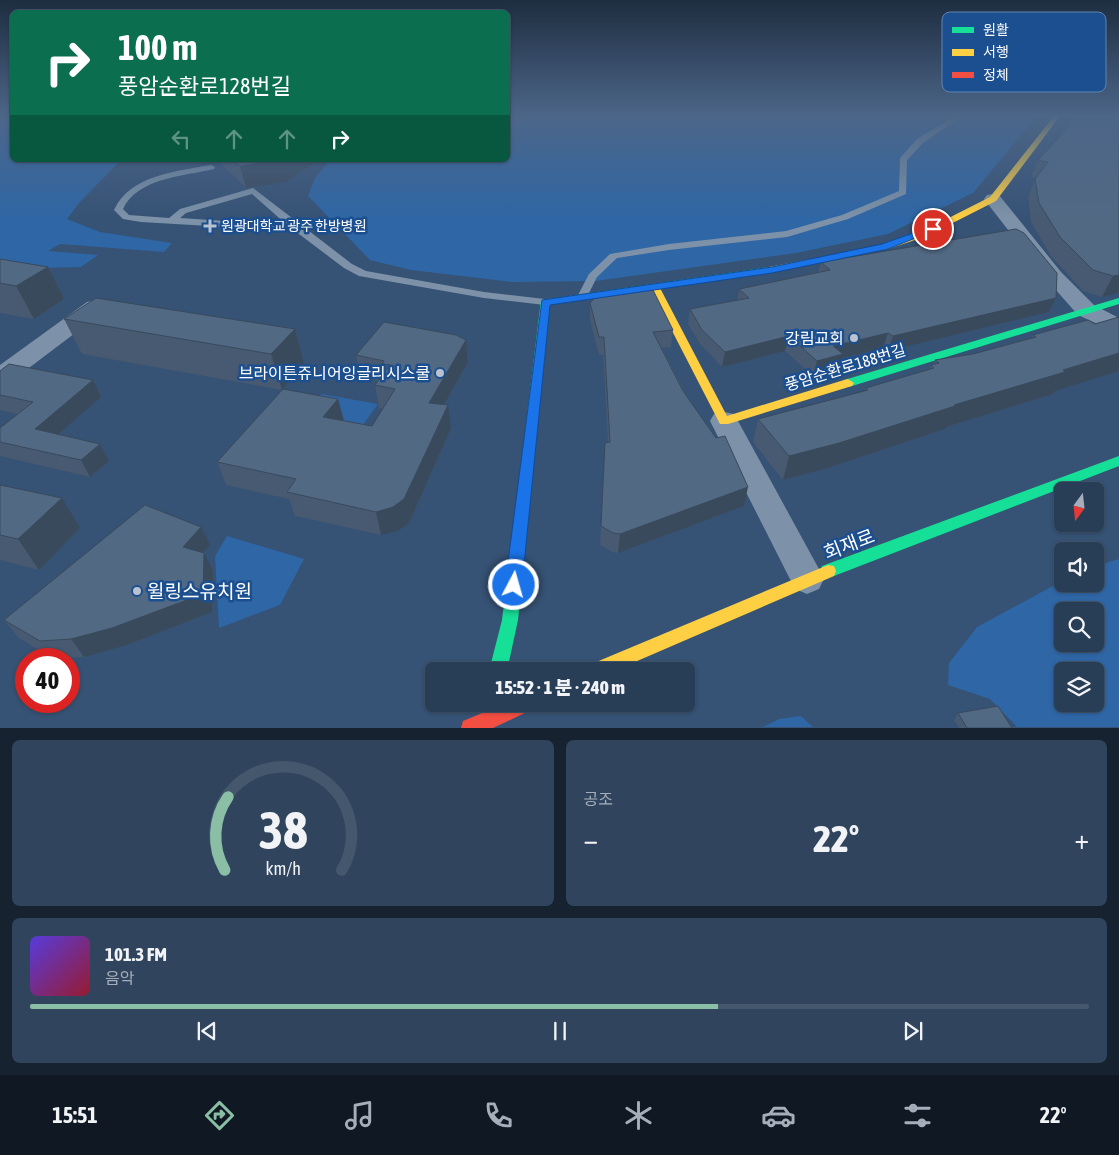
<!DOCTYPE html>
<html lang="ko">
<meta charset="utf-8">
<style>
:root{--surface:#283e57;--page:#30455d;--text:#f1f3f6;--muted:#a5aeba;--line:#44576d;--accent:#8abfa5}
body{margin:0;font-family:"Asap Condensed","Noto Sans KR",sans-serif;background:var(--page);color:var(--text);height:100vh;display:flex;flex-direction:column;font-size:19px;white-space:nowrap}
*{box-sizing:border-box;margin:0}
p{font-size:16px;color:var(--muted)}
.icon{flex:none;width:28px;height:28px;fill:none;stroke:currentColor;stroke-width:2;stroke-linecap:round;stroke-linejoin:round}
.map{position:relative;height:728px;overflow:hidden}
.details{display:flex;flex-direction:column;gap:12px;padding:12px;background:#162230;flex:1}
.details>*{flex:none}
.banner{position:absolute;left:10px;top:10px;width:500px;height:152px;border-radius:8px;box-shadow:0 1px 4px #0004,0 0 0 1px var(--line);background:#0b6e4f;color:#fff;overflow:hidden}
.needle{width:32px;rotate:195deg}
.controls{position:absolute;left:1054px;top:482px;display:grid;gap:10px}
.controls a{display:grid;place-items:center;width:50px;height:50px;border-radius:8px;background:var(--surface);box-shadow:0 1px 4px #0004,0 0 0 1px var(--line);font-size:25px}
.speed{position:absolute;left:15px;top:648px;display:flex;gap:10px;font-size:25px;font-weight:700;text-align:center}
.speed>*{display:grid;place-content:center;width:65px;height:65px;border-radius:50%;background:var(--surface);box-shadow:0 1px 4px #0004,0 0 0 1px var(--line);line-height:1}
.speed .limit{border:8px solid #d22;background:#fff;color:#111}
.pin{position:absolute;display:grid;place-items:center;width:42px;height:42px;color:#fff;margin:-21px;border:2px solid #fff;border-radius:50%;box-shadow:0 1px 5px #0007}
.me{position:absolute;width:55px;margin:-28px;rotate:6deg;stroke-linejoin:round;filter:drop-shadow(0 0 4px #0008)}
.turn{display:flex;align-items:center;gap:18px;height:105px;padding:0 25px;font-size:22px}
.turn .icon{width:65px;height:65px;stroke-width:2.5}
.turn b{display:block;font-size:35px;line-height:42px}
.lanes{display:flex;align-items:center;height:48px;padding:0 25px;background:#0003;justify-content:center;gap:25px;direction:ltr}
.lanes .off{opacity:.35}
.big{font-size:38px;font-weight:800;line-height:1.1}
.details .widget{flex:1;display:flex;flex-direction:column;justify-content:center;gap:8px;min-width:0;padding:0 18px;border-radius:8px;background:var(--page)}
.details .dial{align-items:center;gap:0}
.dial svg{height:130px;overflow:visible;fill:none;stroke:var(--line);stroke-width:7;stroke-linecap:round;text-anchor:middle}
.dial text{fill:var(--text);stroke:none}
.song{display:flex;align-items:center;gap:15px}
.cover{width:60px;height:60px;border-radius:8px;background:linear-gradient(135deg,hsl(250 70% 55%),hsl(350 70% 35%))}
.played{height:5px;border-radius:2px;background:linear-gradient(90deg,var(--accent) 65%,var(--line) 65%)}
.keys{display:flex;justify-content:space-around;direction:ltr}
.heat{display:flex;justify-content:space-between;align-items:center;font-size:28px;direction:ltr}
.details .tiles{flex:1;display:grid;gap:12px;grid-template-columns:1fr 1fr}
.widget:last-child{grid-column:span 2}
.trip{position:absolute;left:425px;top:662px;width:270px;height:50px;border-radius:8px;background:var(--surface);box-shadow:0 1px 4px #0004,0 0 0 1px var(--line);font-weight:800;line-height:50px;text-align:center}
.dock{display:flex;height:80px;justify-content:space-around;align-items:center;background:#101923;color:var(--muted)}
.dock .icon{width:35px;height:35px}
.dock .current{color:var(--accent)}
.dock b{font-size:22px;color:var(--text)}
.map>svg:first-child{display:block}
.green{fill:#2f66a5;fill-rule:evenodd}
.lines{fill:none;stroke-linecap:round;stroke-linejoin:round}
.lane{fill:#7d92a8;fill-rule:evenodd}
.street{fill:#7d92a8;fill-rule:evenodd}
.fast{fill:#16e098;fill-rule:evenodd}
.slow{fill:#ffcf43;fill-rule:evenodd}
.jam{fill:#f24e42;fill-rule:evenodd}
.wall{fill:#475a72}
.shaded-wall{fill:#394a5c}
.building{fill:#526984;stroke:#394a5c}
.route{fill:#1a73e8;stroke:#114b97}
.poi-dot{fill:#b9c2ce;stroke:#1b4f8f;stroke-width:2}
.labels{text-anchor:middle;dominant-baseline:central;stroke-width:5;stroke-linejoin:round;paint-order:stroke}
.far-poi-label{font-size:14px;fill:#fff;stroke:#1b4f8f;text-anchor:start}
.poi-label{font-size:16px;fill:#fff;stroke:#1b4f8f;text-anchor:end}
.street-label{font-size:16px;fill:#fff;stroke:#1b4f8f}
.near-street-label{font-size:19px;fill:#fff;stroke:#1b4f8f}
.near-poi-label{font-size:19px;fill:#fff;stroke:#1b4f8f;text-anchor:start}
.key{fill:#1b4f8f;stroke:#5f84b1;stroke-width:1}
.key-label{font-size:14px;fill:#fff}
</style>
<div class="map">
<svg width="1119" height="728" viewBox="0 0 1119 728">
<rect width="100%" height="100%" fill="#365274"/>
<!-- green -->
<g class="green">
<polygon points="0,116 12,116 12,160 121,160 79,203 67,219 100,232 172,243 164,252 60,244 48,251 98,255 81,267 0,269"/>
<polygon points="508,116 1037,116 973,193 888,234 796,253 596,281 512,282 411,270 370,260 308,196 315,178 330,160 508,160"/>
<polygon points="322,394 378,404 363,425 291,411"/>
<polygon points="227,536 304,559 280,605 219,628 215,556"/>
<path d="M1119,559V727H1017L990,699L948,685L949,663L977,627L1062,581V584H1095V566ZM1062,611H1095V644H1062ZM1062,671H1095V704H1062Z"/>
<polygon points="801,716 813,727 763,727 779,719"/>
</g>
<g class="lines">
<!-- lane -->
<g class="lane">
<polygon points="955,116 962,116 923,143 907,160 906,194 848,219 787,237 669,250 617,258 597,277 586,299 578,299 577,297 589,274 610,254 669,244 786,231 842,215 899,191 900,158 917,139"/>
<path d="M211,165L215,167L214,169C184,176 137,178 123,209L129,215L169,218L180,209L253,188L352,264L366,271L484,292L545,299L551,302L545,305L484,298L359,276L344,268L295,231L141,222L123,219L114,210C130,175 177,171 211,165ZM252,194L287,225L180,218L186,213Z"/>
</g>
<!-- street -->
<g class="street">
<polygon points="993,194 999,195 1061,272 1094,305 1119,318 1119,334 1078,315 1047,280 984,199 987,195"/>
<polygon points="95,300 103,302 106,307 103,312 9,383 0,385 0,365 87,302"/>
<polygon points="724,412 734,414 738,421 819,569 824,579 819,589 807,594 795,589 710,421 714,414"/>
</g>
<!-- fast -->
<g class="fast">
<polygon points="769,267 774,270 772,272 550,304 518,620 507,671 489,671 502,620 541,300"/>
<polygon points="1119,298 1119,304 852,386 848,387 842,383 844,380"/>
<polygon points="1119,456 1119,466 834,576 828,577 822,576 820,571 822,566"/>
</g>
<!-- slow -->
<g class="slow">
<polygon points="1054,116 1060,116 996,201 927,236 888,249 769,273 764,270 769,267 883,245 921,232 990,197"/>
<polygon points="655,285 660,288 727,416 844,380 848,379 854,383 852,386 728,424 720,424 650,288"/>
<polygon points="828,565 834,566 836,571 834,576 614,671 586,671 589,665"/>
</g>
<!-- jam -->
<polygon class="jam" points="504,704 534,704 531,710 493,728 461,728 463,721"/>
</g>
<!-- wall -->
<g class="wall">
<polygon points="1077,116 1119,293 1102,297 1083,291 1051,256 1031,222 1028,197 1036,178 1031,177 1038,160 1065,131 1068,124"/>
<polygon points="221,160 319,160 286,182 246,188 223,166"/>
<polygon points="0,259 48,267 64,299 34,319 0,313"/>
<polygon points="821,262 1056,298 1049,312 888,351 883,348 842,358 838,369 813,376 785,351 722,367 700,344 688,324 690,309 737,300 739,289 818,272"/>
<polygon points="590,303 673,330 671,347 662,348 744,506 618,553 612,552 600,545 605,443 608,442 603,355 599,355 590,320"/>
<polygon points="1119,317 1119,371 1055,391 1053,394 946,427 945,429 831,467 783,480 753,442 758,419 865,391 866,388 930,369 931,365 933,365 935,360 973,354 1032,338 1033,335 1095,324"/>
<polygon points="64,319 295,329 304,364 282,390 82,354"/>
<polygon points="466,340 468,362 444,405 451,428 409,523 398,531 381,535 295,516 289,499 226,485 217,462 338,399 344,421 372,426 383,409 379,408 375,385 378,381 361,377 356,355"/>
<polygon points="0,371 93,380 101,397 58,434 100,444 109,461 90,477 0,456 0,428 18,414 0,410"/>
<polygon points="0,485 80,528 39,570 0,560"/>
<polygon points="210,545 203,553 213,571 212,612 124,646 84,657 53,659 19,638 4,620"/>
<polygon points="958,713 1012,728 959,728 954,720"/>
</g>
<!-- shaded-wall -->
<g class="shaded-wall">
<polygon points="282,160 319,160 286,182 246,188 240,166"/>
<polygon points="48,267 64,299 34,319 16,286"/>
<polygon points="1119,275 1119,293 1102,297 1113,276"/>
<polygon points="1056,298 1049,312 888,351 893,336"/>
<polygon points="295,329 304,364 282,390 271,354"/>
<polygon points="888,333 883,348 842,358 838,369 813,376 817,361 833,346"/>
<polygon points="789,336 785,351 722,367 725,352"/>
<polygon points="466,340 468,362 432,426 429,403"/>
<polygon points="1119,353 1119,371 1055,391 1053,394 946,427 945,429 831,467 783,480 789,456"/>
<polygon points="93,380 101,397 45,446 35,429"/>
<polygon points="338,399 344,421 323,417"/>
<polygon points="448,405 451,428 409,523 398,531 381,535 376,512"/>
<polygon points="100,444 109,461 90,477 81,460"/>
<polygon points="748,487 744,506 618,553 620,534"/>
<polygon points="62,498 80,528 39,570 18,539"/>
<polygon points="201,527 210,545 192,565 183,547"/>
<polygon points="204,553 213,571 212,612 124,646 84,657 71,639"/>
</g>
<!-- building -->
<g class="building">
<polygon points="1077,116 1119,116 1119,275 1113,276 1093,270 1060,237 1039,203 1035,179 1048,162 1038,160 1071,125 1068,124"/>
<polygon points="233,160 282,160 240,166"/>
<polygon points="1016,229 1024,233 1057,273 1056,298 893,336 888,333 833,346 843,354 817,361 789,336 725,352 702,330 690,309 749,298 739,289 830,270 821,262"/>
<polygon points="0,259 48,267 16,286 0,283"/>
<polygon points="649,289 653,290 673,330 653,332 683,391 716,438 725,436 748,487 620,534 613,533 601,526 605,443 610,442 604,337 599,337 590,303 601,292"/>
<polygon points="96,298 295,329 271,354 64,319"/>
<polygon points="1119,317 1119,353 1063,370 1065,372 954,405 955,406 839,443 789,456 758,419 868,390 866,388 934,368 931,365 939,363 935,360 973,354 1036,337 1033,335 1088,320 1095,324"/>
<polygon points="384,322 456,335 466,340 429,403 448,405 404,499 393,507 376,512 287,492 296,479 217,462 283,389 338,399 323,417 372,426 395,389 375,385 390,365 382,364 384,361 356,355"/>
<polygon points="9,364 93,380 35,429 100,444 81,460 0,442 0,428 33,402 0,395 0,371"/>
<polygon points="0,485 62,498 18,539 0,535"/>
<polygon points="145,505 201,527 183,547 204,553 203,594 112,628 71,639 40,641 4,620"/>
<polygon points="998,706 1012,728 967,728 958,713"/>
</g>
<!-- sky -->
<linearGradient id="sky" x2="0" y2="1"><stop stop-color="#1e2d40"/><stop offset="0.53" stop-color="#4c6688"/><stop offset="1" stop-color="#4c6688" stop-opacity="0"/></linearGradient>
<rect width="1119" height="218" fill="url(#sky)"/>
<!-- route -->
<polygon class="route" points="930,227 938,229 888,249 772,273 550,305 522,585 519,590 514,592 508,590 505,585 542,300 772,267 882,244"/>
<!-- markers -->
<g class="poi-dot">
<path d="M207.5 218.5h5v5h5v5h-5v5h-5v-5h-5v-5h5z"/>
<circle cx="854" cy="338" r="5"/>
<circle cx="440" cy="373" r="5"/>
<circle cx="137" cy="591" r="5"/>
</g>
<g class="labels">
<!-- far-poi labels -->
<g class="far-poi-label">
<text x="221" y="226">원광대학교 광주 한방병원</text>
</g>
<!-- poi labels -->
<g class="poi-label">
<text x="844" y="338">강림교회</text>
<text x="430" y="373">브라이튼쥬니어잉글리시스쿨</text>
</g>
<!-- street labels -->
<g class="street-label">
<text transform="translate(845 367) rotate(-17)">풍암순환로188번길</text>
</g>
<!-- near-street labels -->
<g class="near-street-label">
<text transform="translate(849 544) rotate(-21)">회재로</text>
</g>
<!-- near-poi labels -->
<g class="near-poi-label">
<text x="147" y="591">윌링스유치원</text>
</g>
</g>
<!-- legend -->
<rect x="942" y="12" width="164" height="80" rx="8" class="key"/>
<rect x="952" y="27" width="22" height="6" fill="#16e098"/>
<rect x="952" y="49" width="22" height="7" fill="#ffcf43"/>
<rect x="952" y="72" width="22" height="6" fill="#f24e42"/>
<g class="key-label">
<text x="983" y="35">원활</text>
<text x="983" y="57">서행</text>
<text x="983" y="80">정체</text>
</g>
</svg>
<div class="controls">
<a><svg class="needle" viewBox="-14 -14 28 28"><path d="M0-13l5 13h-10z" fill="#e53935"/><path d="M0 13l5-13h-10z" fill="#a5aeba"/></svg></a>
<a><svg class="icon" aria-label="sound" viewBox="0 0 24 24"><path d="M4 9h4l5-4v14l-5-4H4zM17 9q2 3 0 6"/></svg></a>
<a><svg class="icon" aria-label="search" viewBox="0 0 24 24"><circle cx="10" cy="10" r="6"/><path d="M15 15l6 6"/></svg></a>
<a><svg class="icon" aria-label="layers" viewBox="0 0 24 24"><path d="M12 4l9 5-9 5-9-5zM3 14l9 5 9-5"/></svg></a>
</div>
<div class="speed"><div class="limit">40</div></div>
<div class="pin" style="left:933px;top:229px;background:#d93025"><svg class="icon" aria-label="arrive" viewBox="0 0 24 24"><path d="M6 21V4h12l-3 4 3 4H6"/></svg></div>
<svg class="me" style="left:514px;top:585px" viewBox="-20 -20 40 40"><circle r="17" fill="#1a73e8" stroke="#fff" stroke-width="3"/><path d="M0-11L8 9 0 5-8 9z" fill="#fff"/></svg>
<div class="trip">15:52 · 1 분 · 240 m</div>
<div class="banner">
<div class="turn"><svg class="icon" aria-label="right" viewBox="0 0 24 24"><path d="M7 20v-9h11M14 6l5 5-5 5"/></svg><div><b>100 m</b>풍암순환로128번길</div></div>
<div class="lanes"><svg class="icon off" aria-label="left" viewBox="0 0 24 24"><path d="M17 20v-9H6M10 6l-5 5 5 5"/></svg><svg class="icon off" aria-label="ahead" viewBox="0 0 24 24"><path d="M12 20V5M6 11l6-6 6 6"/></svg><svg class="icon off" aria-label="ahead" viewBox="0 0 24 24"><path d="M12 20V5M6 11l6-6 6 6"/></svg><svg class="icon" aria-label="right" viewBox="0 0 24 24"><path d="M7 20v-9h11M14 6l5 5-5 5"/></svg></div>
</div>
</div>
<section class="details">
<div class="tiles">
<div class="widget dial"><svg viewBox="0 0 100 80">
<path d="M14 69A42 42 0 1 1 86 69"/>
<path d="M14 69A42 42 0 0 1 16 24" stroke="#8abfa5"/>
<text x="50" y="56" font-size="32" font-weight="700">38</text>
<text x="50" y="72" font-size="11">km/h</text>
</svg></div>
<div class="widget"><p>공조</p>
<div class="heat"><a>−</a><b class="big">22°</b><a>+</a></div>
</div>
<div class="widget">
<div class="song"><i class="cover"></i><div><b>101.3 FM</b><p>음악</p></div></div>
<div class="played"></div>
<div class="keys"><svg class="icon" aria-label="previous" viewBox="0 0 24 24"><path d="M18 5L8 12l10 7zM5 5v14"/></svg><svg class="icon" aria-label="pause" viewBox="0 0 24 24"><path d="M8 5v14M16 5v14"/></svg><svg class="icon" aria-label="next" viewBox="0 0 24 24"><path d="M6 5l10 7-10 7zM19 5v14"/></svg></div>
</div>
</div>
</section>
<nav class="dock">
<b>15:51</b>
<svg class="icon current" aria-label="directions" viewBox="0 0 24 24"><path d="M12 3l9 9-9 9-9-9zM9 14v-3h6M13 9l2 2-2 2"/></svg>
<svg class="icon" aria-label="music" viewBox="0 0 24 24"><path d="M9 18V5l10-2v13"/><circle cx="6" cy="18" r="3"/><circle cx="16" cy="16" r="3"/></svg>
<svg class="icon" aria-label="phone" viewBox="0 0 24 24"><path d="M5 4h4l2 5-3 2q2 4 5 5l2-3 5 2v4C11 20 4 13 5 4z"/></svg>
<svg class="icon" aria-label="climate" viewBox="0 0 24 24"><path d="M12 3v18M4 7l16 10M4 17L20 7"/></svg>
<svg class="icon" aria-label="car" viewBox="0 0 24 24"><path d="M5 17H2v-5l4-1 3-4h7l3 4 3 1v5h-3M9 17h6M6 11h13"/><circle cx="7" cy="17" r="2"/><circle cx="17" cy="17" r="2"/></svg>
<svg class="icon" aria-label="filters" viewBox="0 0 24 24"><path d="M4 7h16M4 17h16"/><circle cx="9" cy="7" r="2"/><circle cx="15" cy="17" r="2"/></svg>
<b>22°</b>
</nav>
